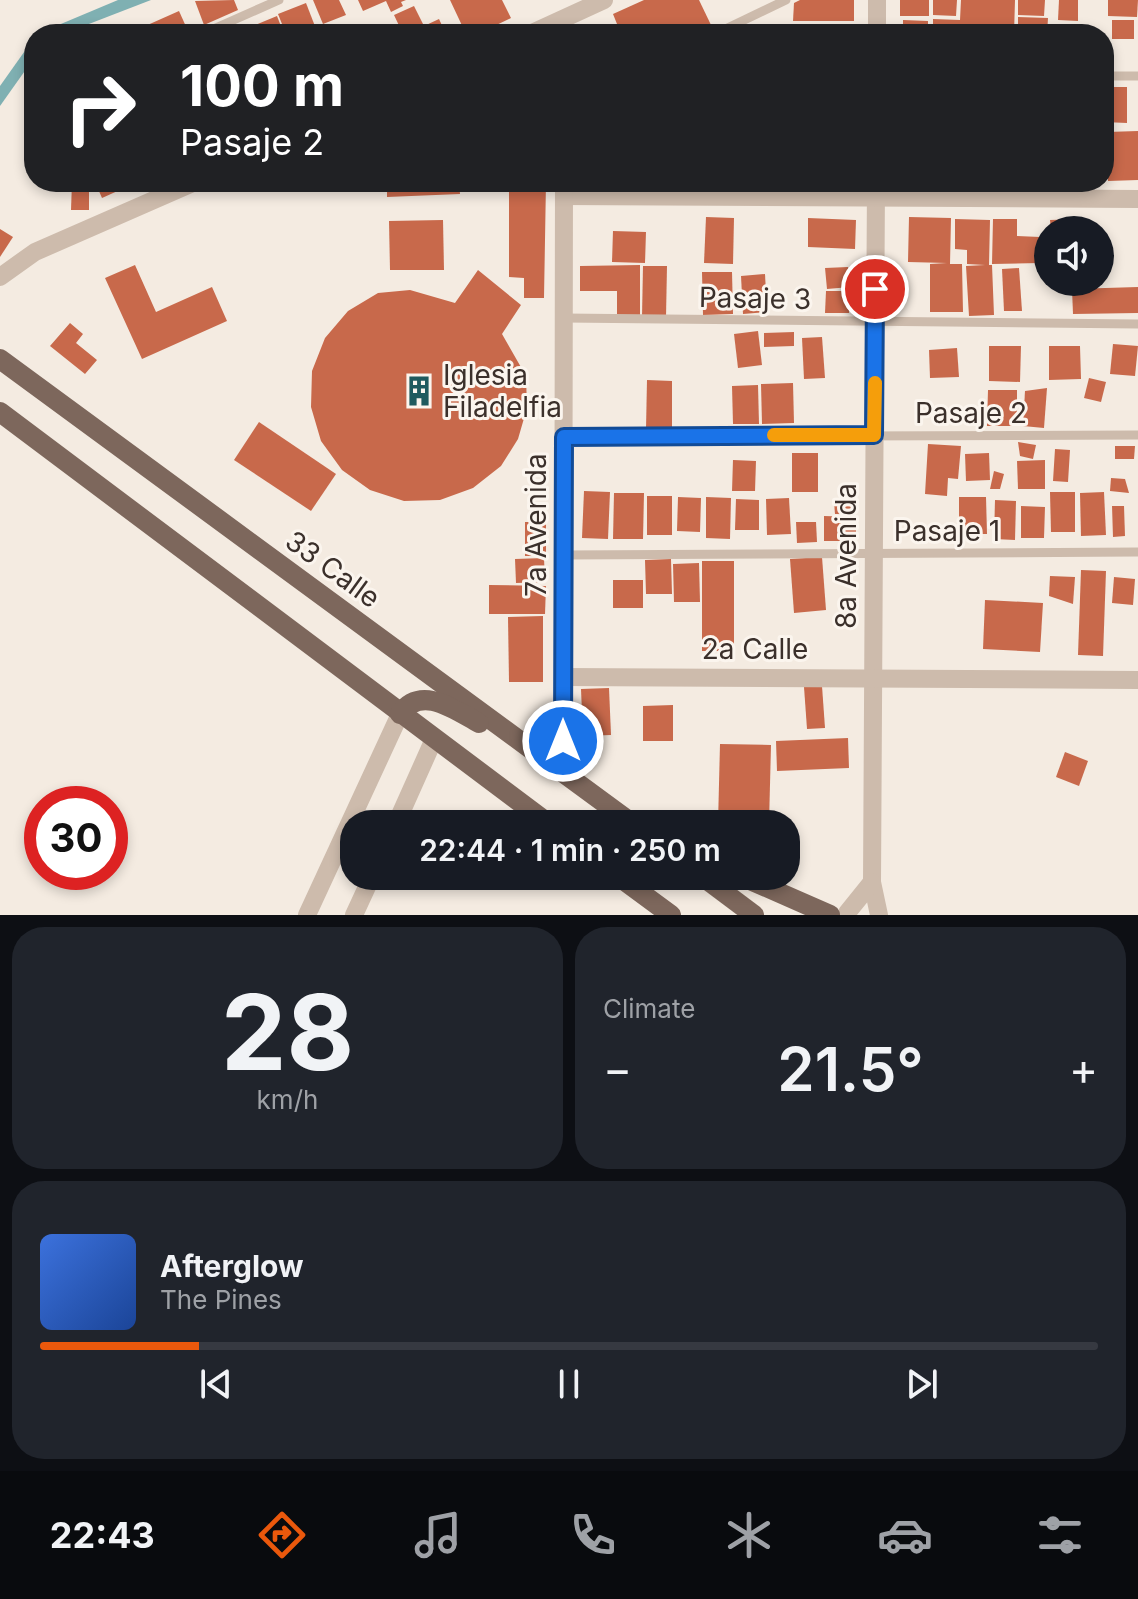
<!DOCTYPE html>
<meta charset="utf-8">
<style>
:root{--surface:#171b24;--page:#20242c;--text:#f1f3f6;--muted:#9ea1a6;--line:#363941;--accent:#ea580c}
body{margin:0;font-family:Inter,sans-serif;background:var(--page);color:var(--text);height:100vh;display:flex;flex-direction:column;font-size:30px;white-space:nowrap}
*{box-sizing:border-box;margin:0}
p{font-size:26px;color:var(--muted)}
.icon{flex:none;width:44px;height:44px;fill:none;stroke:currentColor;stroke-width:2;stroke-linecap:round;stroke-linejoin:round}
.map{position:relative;height:915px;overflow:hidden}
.details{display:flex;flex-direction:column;gap:12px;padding:12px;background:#0d0f14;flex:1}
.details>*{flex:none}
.guide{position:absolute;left:24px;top:24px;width:1090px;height:168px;border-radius:32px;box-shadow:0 4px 12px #0003;background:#202124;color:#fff;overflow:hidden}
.controls{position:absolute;left:1034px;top:216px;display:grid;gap:16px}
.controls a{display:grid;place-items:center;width:80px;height:80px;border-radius:50%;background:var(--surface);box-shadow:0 4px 12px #0003;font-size:40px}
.speed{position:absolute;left:24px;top:786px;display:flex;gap:16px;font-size:40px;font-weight:700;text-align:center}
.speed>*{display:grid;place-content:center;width:104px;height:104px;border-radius:50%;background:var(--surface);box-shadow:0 4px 12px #0003;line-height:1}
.speed .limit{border:12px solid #d22;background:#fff;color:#111}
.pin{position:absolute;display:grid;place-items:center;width:68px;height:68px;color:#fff;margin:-34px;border:4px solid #fff;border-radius:50%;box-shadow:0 2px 8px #0007}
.me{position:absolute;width:88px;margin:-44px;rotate:0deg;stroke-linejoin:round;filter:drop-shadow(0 0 6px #0008)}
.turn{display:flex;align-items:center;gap:28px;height:168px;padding:0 24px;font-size:36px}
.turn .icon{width:104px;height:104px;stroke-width:2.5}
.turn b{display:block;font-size:56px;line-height:68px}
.big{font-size:60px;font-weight:600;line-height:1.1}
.details .widget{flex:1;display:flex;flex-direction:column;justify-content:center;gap:12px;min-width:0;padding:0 28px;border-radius:32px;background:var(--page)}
.details .dial{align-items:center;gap:0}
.dial b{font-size:104px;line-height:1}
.song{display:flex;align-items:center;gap:24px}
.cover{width:96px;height:96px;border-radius:12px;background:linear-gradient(135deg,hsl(220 70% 55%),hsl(220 70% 35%))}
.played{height:8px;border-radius:4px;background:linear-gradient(90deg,var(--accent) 15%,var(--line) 15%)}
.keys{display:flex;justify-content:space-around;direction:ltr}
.heat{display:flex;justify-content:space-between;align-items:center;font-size:44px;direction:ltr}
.details .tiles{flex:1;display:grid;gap:12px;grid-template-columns:1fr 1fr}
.widget:last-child{grid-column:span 2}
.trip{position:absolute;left:340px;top:810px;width:460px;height:80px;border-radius:32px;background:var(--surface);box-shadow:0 4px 12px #0003;font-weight:600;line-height:80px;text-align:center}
.tabs{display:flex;height:128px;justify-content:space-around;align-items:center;background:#090b0e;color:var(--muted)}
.tabs .icon{width:56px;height:56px}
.tabs .selected{color:var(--accent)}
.tabs b{font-size:36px;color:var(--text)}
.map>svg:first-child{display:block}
.water{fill:#7fb0b2}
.building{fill:#c8694b}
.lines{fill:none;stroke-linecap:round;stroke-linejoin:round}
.service{stroke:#cdbbac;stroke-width:9}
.minor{stroke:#cdbbac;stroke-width:18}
.primary{stroke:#7d675c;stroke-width:20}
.route-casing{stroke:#114b97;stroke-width:20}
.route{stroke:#1a73e8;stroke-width:14}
.slow{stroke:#f59e0b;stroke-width:14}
.labels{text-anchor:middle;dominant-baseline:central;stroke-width:6;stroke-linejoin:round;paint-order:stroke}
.street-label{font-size:28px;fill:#3b302b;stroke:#fbf5ee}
.poi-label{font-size:28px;fill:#3b302b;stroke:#fbf5ee;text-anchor:start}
</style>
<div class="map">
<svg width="1138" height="915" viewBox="0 0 1138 915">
<rect width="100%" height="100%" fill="#f4ebe1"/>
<!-- water -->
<g class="water">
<polygon points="118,0 151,0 63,34 37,34"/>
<polygon points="34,38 34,58 0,106 0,86"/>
</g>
<!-- building -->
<g class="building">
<polygon points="234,0 238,10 204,25 195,1"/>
<polygon points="313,0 339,0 346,15 323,24"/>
<polygon points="358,0 406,0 401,2 403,6 391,12 386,1 363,11"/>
<polygon points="450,0 502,0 511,18 488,29 490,34 466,34"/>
<polygon points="644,0 699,0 711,25 691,34 621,34 613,14"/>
<polygon points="800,0 854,0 854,21 793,21 794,3"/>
<rect x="900" y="0" width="29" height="16"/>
<polygon points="933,0 957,0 956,16 933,15"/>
<polygon points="961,0 1015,0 1014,34 933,34 933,19 960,20"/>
<polygon points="1018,0 1045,0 1044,16 1018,15"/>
<polygon points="1059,0 1078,0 1078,21 1058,20"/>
<polygon points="1108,0 1138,0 1137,17 1108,16"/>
<polygon points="306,3 318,34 286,34 278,14"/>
<polygon points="414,6 424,26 439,19 446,34 403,34 394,15"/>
<polygon points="179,11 188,31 146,34 143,27"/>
<polygon points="277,16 284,34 256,34 253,26"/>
<polygon points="1018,17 1048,18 1047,34 1018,34"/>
<polygon points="903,20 928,21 928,34 903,34"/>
<rect x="1112" y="20" width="22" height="19"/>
<polygon points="1104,87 1127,87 1127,123 1104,122"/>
<polygon points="1138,131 1138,180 1108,181 1107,132"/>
<polygon points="72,182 89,182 89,210 71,210"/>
<polygon points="95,182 119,182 122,189 102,198"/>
<polygon points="387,182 459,182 460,194 387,197"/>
<polygon points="509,182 546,182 544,298 524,298 524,278 509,277"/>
<polygon points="706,217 734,218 733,264 704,263"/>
<polygon points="909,217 951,218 950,264 962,264 963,312 930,312 930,264 947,263 908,262"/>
<polygon points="808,218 856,220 855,249 808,247"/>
<polygon points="955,219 990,220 989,265 992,265 994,315 969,316 966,266 985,265 967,264 967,250 955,249"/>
<polygon points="993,219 1017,219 1017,236 1040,237 1040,263 992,264"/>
<polygon points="1077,219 1077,230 1051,230 1050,220"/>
<polygon points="443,220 444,270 390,270 389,221"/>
<polygon points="0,229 13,237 0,257"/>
<polygon points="613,231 646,232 645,263 612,262"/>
<polygon points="135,265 156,312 212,287 227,321 142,359 105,278"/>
<polygon points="640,265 640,315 617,315 617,291 580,291 580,266"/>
<polygon points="643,266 667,266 666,317 642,317"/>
<polygon points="848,267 850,287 827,289 825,268"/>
<polygon points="1019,268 1022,311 1004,311 1002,269"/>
<polygon points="478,270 521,305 502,334 526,376 527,408 518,439 501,466 473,488 440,500 404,501 370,490 342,470 321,441 311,407 312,371 325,338 348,311 378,293 410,290 455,303"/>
<polygon points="702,272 732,272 733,314 703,315"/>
<polygon points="765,274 767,312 743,314 741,276"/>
<polygon points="1138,287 1138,313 1073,314 1072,289"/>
<polygon points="826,291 849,291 849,313 825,313"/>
<polygon points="70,323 83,334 76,343 97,360 85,374 50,346"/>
<polygon points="758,331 762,365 738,368 734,334"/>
<polygon points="794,332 794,346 764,347 764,333"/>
<polygon points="822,337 825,378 804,379 802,338"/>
<polygon points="1113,344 1138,346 1135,376 1110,374"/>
<polygon points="989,346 1021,346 1020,382 989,381"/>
<polygon points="1049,346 1080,346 1081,379 1049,380"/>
<polygon points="957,348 959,377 930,378 929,350"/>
<polygon points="1089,378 1106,382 1101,402 1084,398"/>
<polygon points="647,380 672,381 672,430 646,429"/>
<polygon points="793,383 794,423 762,424 761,384"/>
<polygon points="758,385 759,424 733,424 732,386"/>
<polygon points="1047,388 1044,428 1023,426 1025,391"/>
<polygon points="988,390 1017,390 1017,426 987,426"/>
<polygon points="259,422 336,474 311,511 234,460"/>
<polygon points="1018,442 1036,445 1033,459 1020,456"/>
<polygon points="928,444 961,446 958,479 948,478 947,496 925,494"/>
<polygon points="1115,446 1135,446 1134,459 1115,459"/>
<polygon points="1055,449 1070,450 1068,482 1053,481"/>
<rect x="792" y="453" width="26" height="39"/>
<polygon points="989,453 990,480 966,481 965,454"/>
<polygon points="733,460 756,461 755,491 732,491"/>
<polygon points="1045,460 1045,489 1018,489 1017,461"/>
<polygon points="994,471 1004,474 1000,489 990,489"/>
<polygon points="1111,478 1125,479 1129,493 1110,491"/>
<polygon points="584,491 610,492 608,539 582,538"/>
<polygon points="1050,492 1075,492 1075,532 1051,532"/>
<polygon points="1104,492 1106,535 1081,536 1080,493"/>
<polygon points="614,493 644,493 643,539 613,539"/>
<rect x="647" y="496" width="25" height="39"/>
<polygon points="678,497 701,498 700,532 677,531"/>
<polygon points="706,497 731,498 730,539 706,538"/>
<polygon points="959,497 986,497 987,534 959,534"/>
<polygon points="789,498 791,534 767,535 766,499"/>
<polygon points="736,499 759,500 759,530 735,530"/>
<polygon points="995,500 1016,501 1015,540 994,539"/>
<polygon points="853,501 853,514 835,514 834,502"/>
<polygon points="1021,506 1045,507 1044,538 1021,538"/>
<polygon points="1112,506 1124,506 1125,536 1113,537"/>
<polygon points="824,516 856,517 856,541 824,541"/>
<rect x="525" y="522" width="21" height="34"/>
<polygon points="796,522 816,522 817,542 797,543"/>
<polygon points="822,557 826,610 794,613 790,559"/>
<polygon points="544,558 545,582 516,583 515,559"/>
<polygon points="671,559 672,594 646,594 645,560"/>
<rect x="702" y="561" width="32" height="90"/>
<polygon points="699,563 700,602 674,602 673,564"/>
<polygon points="1081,570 1106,571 1103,656 1078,655"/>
<polygon points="1050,576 1075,577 1073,604 1049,596"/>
<polygon points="1114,577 1135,579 1133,605 1112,603"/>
<rect x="613" y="580" width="30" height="28"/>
<polygon points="489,585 546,586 545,614 489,614"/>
<polygon points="985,600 1043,603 1040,652 983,649"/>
<polygon points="543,616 543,682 509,682 508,617"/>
<polygon points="822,686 825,728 807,729 804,687"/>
<polygon points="609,688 611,735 583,736 581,689"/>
<polygon points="673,705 673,741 643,741 643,706"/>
<polygon points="848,738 849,768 777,771 776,741"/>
<polygon points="720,744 771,745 769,824 718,824"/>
<polygon points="1065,752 1088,761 1079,786 1056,777"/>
</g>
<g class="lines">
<!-- service -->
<g class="service">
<polyline points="202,34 279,0"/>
<polyline points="715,34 786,0"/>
<polyline points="1104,76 1138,76"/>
<polyline points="564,318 1138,324"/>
<polyline points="564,437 1138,435"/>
<polyline points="564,555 1138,552"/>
</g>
<!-- minor -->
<g class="minor">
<polyline points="530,34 604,0"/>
<polyline points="877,34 877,0"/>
<polyline points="876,182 872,882 879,915"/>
<polyline points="564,196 1138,199"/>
<polyline points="0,277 35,252 195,182"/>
<polyline points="563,677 1138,680"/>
<polyline points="563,772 564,182"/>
<polyline points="396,824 434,739"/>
<polyline points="847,913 872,882"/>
<polyline points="307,915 400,714"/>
<polyline points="354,915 372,876"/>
</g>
<!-- primary -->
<g class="primary">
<polyline points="0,359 633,824"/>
<polyline points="0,412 549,824"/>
<path d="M400,714C421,684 455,710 479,723"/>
<polyline points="618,876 671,915"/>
<polyline points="702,876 754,915"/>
<polyline points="741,876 830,915"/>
</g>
</g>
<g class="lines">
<!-- route casing -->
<g class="route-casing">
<polyline id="route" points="563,741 564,437 874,435 875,289"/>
</g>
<!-- route -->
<use href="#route" class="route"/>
<!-- slow -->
<polyline class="slow" points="774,435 874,435 875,383"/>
</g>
<!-- icons -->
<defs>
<g id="building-bare" transform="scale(2.4)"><path d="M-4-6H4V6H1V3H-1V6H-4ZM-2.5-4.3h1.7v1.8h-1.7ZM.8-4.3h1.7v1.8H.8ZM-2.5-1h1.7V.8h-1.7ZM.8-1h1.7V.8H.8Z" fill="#1f5a5e" stroke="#fbf5ee" stroke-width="2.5" paint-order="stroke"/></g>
</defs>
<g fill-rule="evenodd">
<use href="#building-bare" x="419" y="391"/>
</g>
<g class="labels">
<!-- street labels -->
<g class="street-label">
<text transform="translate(755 298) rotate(1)">Pasaje 3</text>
<text x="971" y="413">Pasaje 2</text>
<text transform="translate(536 525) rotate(-90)">7a Avenida</text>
<text x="947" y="531">Pasaje 1</text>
<text transform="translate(846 556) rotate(-90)">8a Avenida</text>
<text transform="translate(333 569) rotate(36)">33 Calle</text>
<text x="755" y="649">2a Calle</text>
</g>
<!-- poi labels -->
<g class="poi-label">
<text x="443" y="375">Iglesia<tspan x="443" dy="32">Filadelfia</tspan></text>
</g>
</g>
</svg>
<div class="controls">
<a><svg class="icon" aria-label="sound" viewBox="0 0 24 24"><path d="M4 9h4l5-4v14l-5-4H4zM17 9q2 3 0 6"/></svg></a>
</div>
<div class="speed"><div class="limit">30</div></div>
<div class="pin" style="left:875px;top:289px;background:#d93025"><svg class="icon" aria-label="arrive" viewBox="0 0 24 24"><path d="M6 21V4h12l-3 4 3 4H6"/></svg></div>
<svg class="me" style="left:563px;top:741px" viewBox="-20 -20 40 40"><circle r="17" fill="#1a73e8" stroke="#fff" stroke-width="3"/><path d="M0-11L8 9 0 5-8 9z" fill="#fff"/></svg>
<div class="trip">22:44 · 1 min · 250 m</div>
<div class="guide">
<div class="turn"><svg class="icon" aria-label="right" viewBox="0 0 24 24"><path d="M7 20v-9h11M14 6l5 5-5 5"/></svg><div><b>100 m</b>Pasaje 2</div></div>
</div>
</div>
<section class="details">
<div class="tiles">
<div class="widget dial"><b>28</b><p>km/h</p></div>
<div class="widget"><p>Climate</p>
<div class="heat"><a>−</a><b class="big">21.5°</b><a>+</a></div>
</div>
<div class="widget">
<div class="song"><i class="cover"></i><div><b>Afterglow</b><p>The Pines</p></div></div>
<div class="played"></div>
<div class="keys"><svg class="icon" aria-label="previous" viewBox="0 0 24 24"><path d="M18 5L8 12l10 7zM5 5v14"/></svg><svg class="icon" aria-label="pause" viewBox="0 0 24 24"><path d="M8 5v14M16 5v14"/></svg><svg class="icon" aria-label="next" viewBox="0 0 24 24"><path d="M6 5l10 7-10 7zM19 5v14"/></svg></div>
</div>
</div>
</section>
<nav class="tabs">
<b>22:43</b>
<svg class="icon selected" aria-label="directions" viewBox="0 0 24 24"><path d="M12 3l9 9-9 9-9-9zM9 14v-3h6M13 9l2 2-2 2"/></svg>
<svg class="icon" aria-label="music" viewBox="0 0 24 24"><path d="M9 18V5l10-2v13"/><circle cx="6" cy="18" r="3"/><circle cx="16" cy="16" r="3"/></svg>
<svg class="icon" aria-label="phone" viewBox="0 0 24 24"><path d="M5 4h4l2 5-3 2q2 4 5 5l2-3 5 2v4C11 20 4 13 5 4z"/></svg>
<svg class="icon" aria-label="climate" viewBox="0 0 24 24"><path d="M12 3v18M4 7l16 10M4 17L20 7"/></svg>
<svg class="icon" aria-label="car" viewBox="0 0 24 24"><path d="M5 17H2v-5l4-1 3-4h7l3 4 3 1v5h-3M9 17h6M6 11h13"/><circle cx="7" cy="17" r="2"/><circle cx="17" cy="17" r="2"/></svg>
<svg class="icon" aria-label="filters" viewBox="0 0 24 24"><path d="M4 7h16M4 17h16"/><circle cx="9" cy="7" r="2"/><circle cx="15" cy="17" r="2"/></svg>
</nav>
